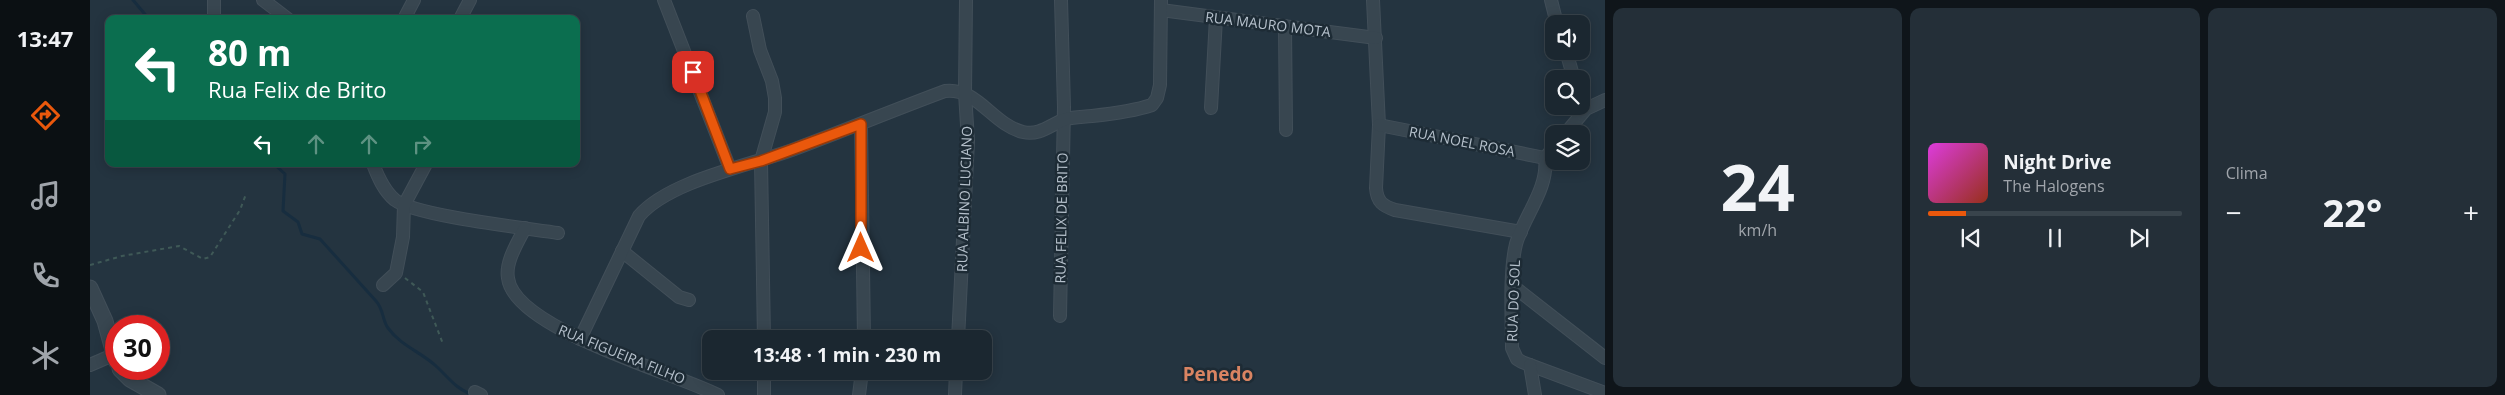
<!DOCTYPE html>
<html lang="pt">
<meta charset="utf-8">
<style>
:root{--surface:#1b2730;--page:#242f38;--text:#f1f3f6;--muted:#a0a5ab;--line:#39444c;--accent:#ea580c}
body{margin:0;font-family:"Open Sans",sans-serif;background:var(--page);color:var(--text);height:100vh;display:flex;flex-direction:column;font-size:19px;white-space:nowrap}
*{box-sizing:border-box;margin:0}
p{font-size:16px;color:var(--muted)}
.icon{flex:none;width:28px;height:28px;fill:none;stroke:currentColor;stroke-width:2;stroke-linecap:round;stroke-linejoin:round}
.map{position:relative;flex:1;overflow:hidden}
.details{display:flex;flex-direction:column;gap:8px;padding:8px;background:#0f151a;width:900px}
.details>*{flex:none}
.banner{position:absolute;left:15px;top:15px;width:475px;height:152px;border-radius:10px;box-shadow:0 2px 12px #0003,0 0 0 1px var(--line);background:#0b6e4f;color:#fff;overflow:hidden}
.tools{position:absolute;left:1455px;top:15px;display:grid;gap:10px}
.tools a{display:grid;place-items:center;width:45px;height:45px;border-radius:10px;background:var(--surface);box-shadow:0 2px 12px #0003,0 0 0 1px var(--line);font-size:25px}
.speed{position:absolute;left:15px;top:315px;display:flex;gap:10px;font-size:25px;font-weight:700;text-align:center}
.speed>*{display:grid;place-content:center;width:65px;height:65px;border-radius:50%;background:var(--surface);box-shadow:0 2px 12px #0003,0 0 0 1px var(--line);line-height:1}
.speed .limit{border:8px solid #d22;background:#fff;color:#111}
.pin{position:absolute;display:grid;place-items:center;width:42px;height:42px;color:#fff;margin:-21px;border-radius:10px;box-shadow:0 2px 8px #0006}
.me{position:absolute;width:55px;margin:-28px;rotate:0deg;stroke-linejoin:round;filter:drop-shadow(0 0 4px #0008)}
.turn{display:flex;align-items:center;gap:18px;height:105px;padding:0 20px;font-size:22px}
.turn .icon{width:65px;height:65px;stroke-width:2.5}
.turn b{display:block;font-size:35px;line-height:42px}
.lanes{display:flex;align-items:center;height:48px;padding:0 20px;background:#0003;justify-content:center;gap:25px;direction:ltr}
.lanes .off{opacity:.35}
.big{font-size:38px;font-weight:700;line-height:1.1}
.details .card{flex:1;display:flex;flex-direction:column;justify-content:center;gap:8px;min-width:0;padding:0 18px;border-radius:10px;background:var(--page)}
.details .dial{align-items:center;gap:0}
.dial b{font-size:65px;line-height:1}
.song{display:flex;align-items:center;gap:15px}
.cover{width:60px;height:60px;border-radius:8px;background:linear-gradient(135deg,hsl(300 70% 55%),hsl(10 70% 35%))}
.played{height:5px;border-radius:2px;background:linear-gradient(90deg,var(--accent) 15%,var(--line) 15%)}
.keys{display:flex;justify-content:space-around;direction:ltr}
.heat{display:flex;justify-content:space-between;align-items:center;font-size:28px;direction:ltr}
.details .tiles{flex:1;display:grid;gap:8px;grid-template-columns:repeat(3,1fr)}
.trip{position:absolute;left:612px;top:330px;width:290px;height:50px;border-radius:10px;background:var(--surface);box-shadow:0 2px 12px #0003,0 0 0 1px var(--line);font-weight:700;line-height:50px;text-align:center}
main{display:flex;flex:1;min-height:0}
.tab-bar{display:flex;flex-direction:column;width:90px;justify-content:space-around;align-items:center;background:#0b1013;color:var(--muted)}
.tab-bar .icon{width:35px;height:35px}
.tab-bar .on{color:var(--accent)}
.tab-bar b{font-size:22px;color:var(--text)}
.map>svg:first-child{display:block}
.lines{fill:none;stroke-linecap:round;stroke-linejoin:round}
.stream{stroke:#172d3f;stroke-width:3}
.minor-casing{stroke:#424f59;stroke-width:14}
.tertiary-casing{stroke:#424f59;stroke-width:17}
.path{stroke:#3f5957;stroke-width:2;stroke-dasharray:4 4;stroke-linecap:butt}
.minor{stroke:#384650;stroke-width:12}
.tertiary{stroke:#384650;stroke-width:15}
.route-casing{stroke:#983908;stroke-width:12}
.route{stroke:#ea580c;stroke-width:9}
.labels{text-anchor:middle;dominant-baseline:central;stroke-width:5;stroke-linejoin:round;paint-order:stroke}
.street-label{font-size:14px;fill:#b5c0cb;stroke:#1d2b35}
.district-label{font-size:19px;font-weight:bold;fill:#d98462;stroke:#1d2b35}
</style>
<main>
<nav class="tab-bar">
<b>13:47</b>
<svg class="icon on" aria-label="directions" viewBox="0 0 24 24"><path d="M12 3l9 9-9 9-9-9zM9 14v-3h6M13 9l2 2-2 2"/></svg>
<svg class="icon" aria-label="music" viewBox="0 0 24 24"><path d="M9 18V5l10-2v13"/><circle cx="6" cy="18" r="3"/><circle cx="16" cy="16" r="3"/></svg>
<svg class="icon" aria-label="phone" viewBox="0 0 24 24"><path d="M5 4h4l2 5-3 2q2 4 5 5l2-3 5 2v4C11 20 4 13 5 4z"/></svg>
<svg class="icon" aria-label="climate" viewBox="0 0 24 24"><path d="M12 3v18M4 7l16 10M4 17L20 7"/></svg>
</nav>
<div class="map">
<svg width="1515" height="395" viewBox="0 0 1515 395">
<rect width="100%" height="100%" fill="#243440"/>
<g class="lines">
<!-- stream -->
<g class="stream">
<polyline points="43,0 59,19"/>
<path d="M184,164L195,174L193,211L208,222L212,234L230,239L286,301C294,310 292,320 298,328C311,346 331,352 346,366C360,379 364,387 382,395"/>
</g>
<!-- minor casing -->
<g class="minor-casing">
<g id="minor">
<polyline points="124,0 124,19"/>
<polyline points="173,0 198,19"/>
<polyline points="574,0 640,169"/>
<path d="M1283,0L1289,125L1286,188C1287,202 1293,206 1305,210L1431,232"/>
<polyline points="1461,0 1467,24"/>
<polyline points="1071,10 1286,38"/>
<polyline points="663,16 670,50 682,81 685,98 685,112 671,161 674,339"/>
<polyline points="314,19 324,0"/>
<polyline points="370,19 380,0"/>
<polyline points="1195,26 1196,130"/>
<polyline points="1476,51 1484,79"/>
<polyline points="1121,108 1126,18"/>
<polyline points="771,124 774,339"/>
<polyline points="1289,125 1455,158"/>
<polyline points="1475,134 1496,109 1515,100"/>
<path d="M1464,147L1455,158C1459,188 1434,216 1426,244C1419,273 1422,317 1422,348L1427,359L1432,362L1515,393"/>
<path d="M283,164C288,177 294,191 305,200C326,216 436,228 468,233"/>
<path d="M435,228C428,242 415,262 418,278C424,329 585,373 628,395"/>
<polyline points="532,251 589,297 599,300"/>
<polyline points="293,285 306,273 313,237 314,205 336,164"/>
<polyline points="1423,286 1515,358"/>
<polyline points="970,316 974,107 971,0"/>
<path d="M490,339L549,216C579,181 658,166 702,150C753,131 804,110 855,91C887,87 903,125 933,132C950,136 961,124 976,119C984,117 993,117 1002,116C1021,114 1044,111 1062,105L1067,98L1070,85L1071,0"/>
<polyline points="868,339 878,141 875,93 876,0"/>
<polyline points="0,365 23,355"/>
<polyline points="1440,365 1445,395"/>
<polyline points="385,392 391,395"/>
<polyline points="674,395 674,371"/>
<polyline points="769,395 772,371"/>
<polyline points="865,395 866,371"/>
</g>
</g>
<!-- tertiary casing -->
<g class="tertiary-casing">
<g id="tertiary">
<polyline points="0,288 15,321 26,361"/>
<polyline points="30,369 40,379 68,395"/>
</g>
</g>
<!-- path -->
<g class="path">
<polyline points="0,265 32,256 89,246 113,259 120,257 150,210 156,194"/>
<polyline points="315,278 333,292 353,344"/>
</g>
<!-- minor -->
<use href="#minor" class="minor"/>
<!-- tertiary -->
<use href="#tertiary" class="tertiary"/>
</g>
<g class="lines">
<!-- route casing -->
<g class="route-casing">
<polyline id="route" points="603,72 640,169 671,161 771,124 771,248"/>
</g>
<!-- route -->
<use href="#route" class="route"/>
</g>
<g class="labels">
<!-- street labels -->
<g class="street-label">
<text transform="translate(1178 24) rotate(7)">RUA MAURO MOTA</text>
<text transform="translate(1372 141) rotate(11)">RUA NOEL ROSA</text>
<text transform="translate(874 199) rotate(-88)">RUA ALBINO LUCIANO</text>
<text transform="translate(971 218) rotate(-89)">RUA FELIX DE BRITO</text>
<text transform="translate(1423 301) rotate(-88)">RUA DO SOL</text>
<text transform="translate(532 354) rotate(22)">RUA FIGUEIRA FILHO</text>
</g>
<!-- district labels -->
<g class="district-label">
<text x="1128" y="374">Penedo</text>
</g>
</g>
</svg>
<div class="tools">
<a><svg class="icon" aria-label="sound" viewBox="0 0 24 24"><path d="M4 9h4l5-4v14l-5-4H4zM17 9q2 3 0 6"/></svg></a>
<a><svg class="icon" aria-label="search" viewBox="0 0 24 24"><circle cx="10" cy="10" r="6"/><path d="M15 15l6 6"/></svg></a>
<a><svg class="icon" aria-label="layers" viewBox="0 0 24 24"><path d="M12 4l9 5-9 5-9-5zM3 14l9 5 9-5"/></svg></a>
</div>
<div class="speed"><div class="limit">30</div></div>
<div class="pin" style="left:603px;top:72px;background:#d93025"><svg class="icon" aria-label="arrive" viewBox="0 0 24 24"><path d="M6 21V4h12l-3 4 3 4H6"/></svg></div>
<svg class="me" style="left:771px;top:248px" viewBox="-20 -20 40 40"><path d="M0-17L14 15 0 8-14 15z" fill="#ea580c" stroke="#fff" stroke-width="4"/></svg>
<div class="trip">13:48 · 1 min · 230 m</div>
<div class="banner">
<div class="turn"><svg class="icon" aria-label="left" viewBox="0 0 24 24"><path d="M17 20v-9H6M10 6l-5 5 5 5"/></svg><div><b>80 m</b>Rua Felix de Brito</div></div>
<div class="lanes"><svg class="icon" aria-label="left" viewBox="0 0 24 24"><path d="M17 20v-9H6M10 6l-5 5 5 5"/></svg><svg class="icon off" aria-label="ahead" viewBox="0 0 24 24"><path d="M12 20V5M6 11l6-6 6 6"/></svg><svg class="icon off" aria-label="ahead" viewBox="0 0 24 24"><path d="M12 20V5M6 11l6-6 6 6"/></svg><svg class="icon off" aria-label="right" viewBox="0 0 24 24"><path d="M7 20v-9h11M14 6l5 5-5 5"/></svg></div>
</div>
</div>
<section class="details">
<div class="tiles">
<div class="card dial"><b>24</b><p>km/h</p></div>
<div class="card">
<div class="song"><i class="cover"></i><div><b>Night Drive</b><p>The Halogens</p></div></div>
<div class="played"></div>
<div class="keys"><svg class="icon" aria-label="previous" viewBox="0 0 24 24"><path d="M18 5L8 12l10 7zM5 5v14"/></svg><svg class="icon" aria-label="pause" viewBox="0 0 24 24"><path d="M8 5v14M16 5v14"/></svg><svg class="icon" aria-label="next" viewBox="0 0 24 24"><path d="M6 5l10 7-10 7zM19 5v14"/></svg></div>
</div>
<div class="card"><p>Clima</p>
<div class="heat"><a>−</a><b class="big">22°</b><a>+</a></div>
</div>
</div>
</section>
</main>
